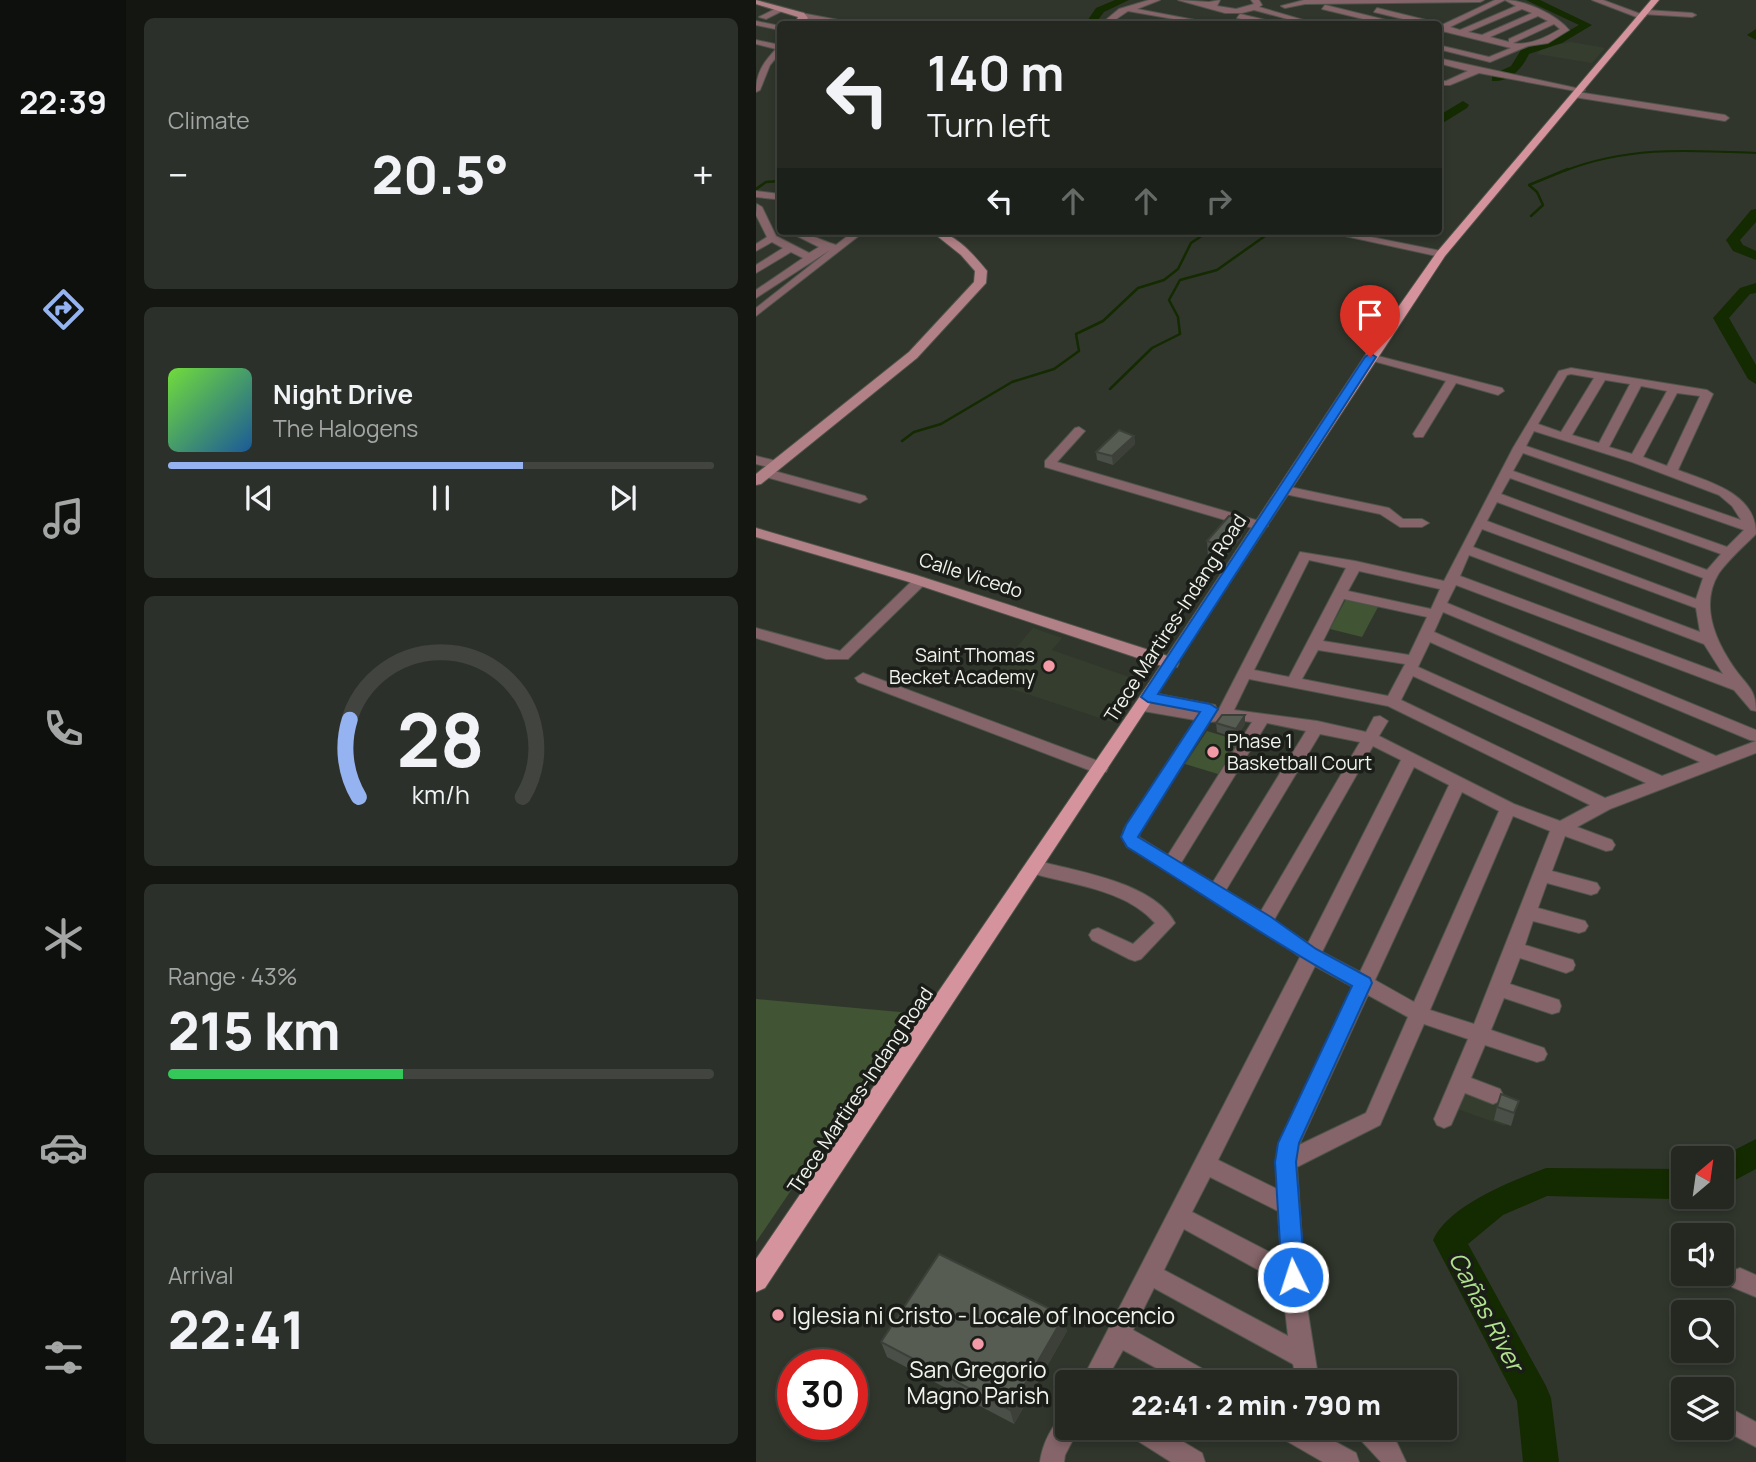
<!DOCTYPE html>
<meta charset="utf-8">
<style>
:root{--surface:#242821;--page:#2c302a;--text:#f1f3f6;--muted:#a3a6a5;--line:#41443f;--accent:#95b2f1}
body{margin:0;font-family:Manrope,sans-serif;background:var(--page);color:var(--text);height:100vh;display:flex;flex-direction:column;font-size:26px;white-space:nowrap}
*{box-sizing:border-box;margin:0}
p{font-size:23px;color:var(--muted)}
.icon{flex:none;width:38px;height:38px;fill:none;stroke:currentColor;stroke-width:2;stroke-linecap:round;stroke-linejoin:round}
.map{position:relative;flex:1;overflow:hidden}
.drawer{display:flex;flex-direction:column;gap:18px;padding:18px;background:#141612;width:630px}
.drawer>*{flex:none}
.guide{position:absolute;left:21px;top:21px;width:665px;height:214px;border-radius:7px;box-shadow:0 4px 10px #0003,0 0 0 2px var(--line);background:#242821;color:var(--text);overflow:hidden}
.needle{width:46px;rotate:29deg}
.tools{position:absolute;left:915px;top:1146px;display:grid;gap:14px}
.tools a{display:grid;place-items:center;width:63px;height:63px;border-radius:7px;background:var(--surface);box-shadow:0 4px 10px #0003,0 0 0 2px var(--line);font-size:35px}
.speed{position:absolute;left:21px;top:1349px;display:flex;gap:14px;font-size:35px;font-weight:700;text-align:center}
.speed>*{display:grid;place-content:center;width:91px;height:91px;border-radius:50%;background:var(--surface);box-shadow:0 4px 10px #0003,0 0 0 2px var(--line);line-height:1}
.speed .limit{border:10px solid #d22;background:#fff;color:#111}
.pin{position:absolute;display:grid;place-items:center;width:60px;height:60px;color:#fff;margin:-72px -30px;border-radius:50% 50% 50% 0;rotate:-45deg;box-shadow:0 0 7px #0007}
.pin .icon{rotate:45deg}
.me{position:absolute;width:77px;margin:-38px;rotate:356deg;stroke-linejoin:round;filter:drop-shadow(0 0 5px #0008)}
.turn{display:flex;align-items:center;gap:24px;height:147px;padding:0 35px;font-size:32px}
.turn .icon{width:91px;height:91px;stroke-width:2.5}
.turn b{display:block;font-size:49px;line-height:60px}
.lanes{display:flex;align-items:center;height:66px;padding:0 35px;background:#0003;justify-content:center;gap:35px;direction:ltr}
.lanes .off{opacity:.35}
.big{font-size:52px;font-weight:800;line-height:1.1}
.drawer .widget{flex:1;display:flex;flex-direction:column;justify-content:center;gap:10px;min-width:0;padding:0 24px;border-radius:10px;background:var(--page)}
.drawer .dial{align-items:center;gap:0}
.dial svg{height:182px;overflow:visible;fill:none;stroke:var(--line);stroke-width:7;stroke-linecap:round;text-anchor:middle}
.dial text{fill:var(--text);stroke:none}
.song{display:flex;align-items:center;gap:21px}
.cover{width:84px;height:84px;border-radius:10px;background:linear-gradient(135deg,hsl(100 70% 55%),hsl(210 70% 35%))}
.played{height:7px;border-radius:4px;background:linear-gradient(90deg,var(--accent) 65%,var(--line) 65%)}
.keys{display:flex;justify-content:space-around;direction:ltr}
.heat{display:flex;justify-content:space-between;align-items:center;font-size:38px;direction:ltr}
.charge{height:10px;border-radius:5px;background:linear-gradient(90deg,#34c759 43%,var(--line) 0)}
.trip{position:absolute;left:299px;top:1370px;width:402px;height:70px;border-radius:7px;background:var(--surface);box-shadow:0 4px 10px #0003,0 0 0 2px var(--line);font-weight:800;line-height:70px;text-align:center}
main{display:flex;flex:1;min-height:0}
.dock{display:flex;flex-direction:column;width:126px;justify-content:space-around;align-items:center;background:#0e100d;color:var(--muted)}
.dock .icon{width:49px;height:49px}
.dock .on{color:var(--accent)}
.dock b{font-size:32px;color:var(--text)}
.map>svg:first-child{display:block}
.built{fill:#353e2e}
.green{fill:#415434}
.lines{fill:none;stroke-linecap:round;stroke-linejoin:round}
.stream-far1{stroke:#142a00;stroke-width:2}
.stream{stroke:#142a00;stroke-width:2.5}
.river{fill:#142a00;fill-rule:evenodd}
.street-casing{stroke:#4f544b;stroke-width:2}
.secondary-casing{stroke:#4f544b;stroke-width:2}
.primary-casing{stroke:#4f544b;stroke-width:2}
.street{fill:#856569;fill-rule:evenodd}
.secondary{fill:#b28087;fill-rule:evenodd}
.primary{fill:#d5949d;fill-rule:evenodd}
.wall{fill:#4a4f47}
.shaded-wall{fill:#3c4039}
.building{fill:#565c52;stroke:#3c4039;stroke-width:2}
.route{fill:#1a73e8;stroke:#114b97;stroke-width:2}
.poi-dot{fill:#f39aa7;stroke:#1a1d18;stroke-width:2.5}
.labels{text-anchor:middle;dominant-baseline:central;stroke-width:7;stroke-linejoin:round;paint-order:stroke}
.street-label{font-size:19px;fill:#f0f4ed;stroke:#1a1d18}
.poi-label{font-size:19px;fill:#f0f4ed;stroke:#1a1d18;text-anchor:end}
.near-poi-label{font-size:23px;fill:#f0f4ed;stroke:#1a1d18;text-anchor:start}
.near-water-label{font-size:24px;font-style:italic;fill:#b1e28d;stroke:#1a1d18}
</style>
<main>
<nav class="dock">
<b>22:39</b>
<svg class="icon on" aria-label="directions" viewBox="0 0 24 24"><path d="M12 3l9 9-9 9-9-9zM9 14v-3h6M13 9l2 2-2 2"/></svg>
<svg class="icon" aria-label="music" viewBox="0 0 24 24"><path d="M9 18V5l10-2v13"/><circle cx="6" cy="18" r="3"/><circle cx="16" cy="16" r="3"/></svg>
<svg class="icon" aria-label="phone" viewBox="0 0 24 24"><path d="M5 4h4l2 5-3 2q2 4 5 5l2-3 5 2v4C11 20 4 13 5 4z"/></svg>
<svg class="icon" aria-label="climate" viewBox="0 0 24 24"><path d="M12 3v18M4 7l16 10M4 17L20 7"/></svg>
<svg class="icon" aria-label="car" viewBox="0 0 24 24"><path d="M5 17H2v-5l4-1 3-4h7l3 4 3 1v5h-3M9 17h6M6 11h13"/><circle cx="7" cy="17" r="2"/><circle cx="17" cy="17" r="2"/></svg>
<svg class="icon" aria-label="filters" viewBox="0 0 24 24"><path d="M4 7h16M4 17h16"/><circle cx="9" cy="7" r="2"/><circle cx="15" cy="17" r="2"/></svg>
</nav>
<section class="drawer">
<div class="widget"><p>Climate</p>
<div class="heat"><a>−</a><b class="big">20.5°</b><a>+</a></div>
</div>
<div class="widget">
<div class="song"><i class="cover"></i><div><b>Night Drive</b><p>The Halogens</p></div></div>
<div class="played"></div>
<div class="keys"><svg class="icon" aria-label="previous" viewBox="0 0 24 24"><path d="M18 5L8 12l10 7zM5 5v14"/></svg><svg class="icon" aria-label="pause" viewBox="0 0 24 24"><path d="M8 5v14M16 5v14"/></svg><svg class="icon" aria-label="next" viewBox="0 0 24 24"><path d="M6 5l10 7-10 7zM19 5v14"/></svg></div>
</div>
<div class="widget dial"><svg viewBox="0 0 100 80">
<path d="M14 69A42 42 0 1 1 86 69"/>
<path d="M14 69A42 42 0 0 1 10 35" stroke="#95b2f1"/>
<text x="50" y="56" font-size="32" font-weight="700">28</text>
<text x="50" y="72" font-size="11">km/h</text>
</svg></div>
<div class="widget"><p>Range · 43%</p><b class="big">215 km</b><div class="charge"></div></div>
<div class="widget"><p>Arrival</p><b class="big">22:41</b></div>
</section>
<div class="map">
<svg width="1000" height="1462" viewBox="0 0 1000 1462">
<rect width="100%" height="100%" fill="#30362c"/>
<!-- built -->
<g class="built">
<polygon points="815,42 849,48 836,63 781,54 788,47"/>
<polygon points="277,628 306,638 296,650 387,682 356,722 232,681"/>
<polygon points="705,1084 757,1104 749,1126 696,1107"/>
</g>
<!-- green -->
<g class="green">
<polygon points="590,599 622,607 606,637 574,629"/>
<polygon points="451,731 484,741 462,774 429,764"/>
<polygon points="0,999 155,1013 0,1242"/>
</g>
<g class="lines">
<!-- stream-far1 -->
<path class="stream-far1" d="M808,171C872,146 932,150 1000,153"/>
<!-- stream -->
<g class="stream">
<polyline points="0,189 10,182 24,181"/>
<polyline points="775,216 787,205 781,192 773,185 812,169"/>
<polyline points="354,389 396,348 424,334 422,317 413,300 424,280 461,270 516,231"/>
<polyline points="146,441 158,432 185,424 256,382 298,369 323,351 320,334 347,321 382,288 408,280 422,269 435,243 447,235 463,231"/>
</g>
<!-- river -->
<g class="river">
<polygon points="359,0 373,0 348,12 339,24 329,24 340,8"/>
<path d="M770,0H784L836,25L806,43L773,54C766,69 754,82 736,81V75L755,66L765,50L798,39L823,25Z"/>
<polygon points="1000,29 1000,40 991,35"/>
<polygon points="707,101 713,105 711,108 682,126 682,116"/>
<polygon points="1000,209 1000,222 984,240 987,245 1000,251 1000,260 977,251 970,240 995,210"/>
<polygon points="1000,283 1000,293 994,294 973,318 1000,365 1000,384 992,379 957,318 984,288"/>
<polygon points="1000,1139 1000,1169 966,1187 966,1158 963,1158"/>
<path d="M790,1168L928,1169V1197L917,1199L791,1196L747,1215L712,1244L790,1386L795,1398L803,1462H767L761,1401L677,1240C693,1205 756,1181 790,1168Z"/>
</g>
<!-- street casing -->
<g class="street-casing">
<g id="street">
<polygon points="393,0 404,0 381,9 460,24 446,24 372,11 353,24 345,24 363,9"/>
<polygon points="422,0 453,2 464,0 461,6 480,9 498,4 495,0 503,0 506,5 503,7 561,24 550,24 498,10 486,13 469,13"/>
<polygon points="548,0 728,0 724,2 549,4 529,8 525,6"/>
<path d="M739,0H749L694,27L704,30L760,6L749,0C769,0 801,15 813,30L792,43L772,46L734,62L682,49V45L733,57L755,48L682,30V24H679L686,25ZM766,9L776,13L726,35L712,32ZM782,16L792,21L753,39V42L734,37ZM798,24L804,29C791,37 772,46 757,43Z"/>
<polygon points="836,0 847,0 890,16 883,18"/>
<polygon points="569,5 638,22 639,24 628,24 566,9"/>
<polygon points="23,7 30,9 10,19 3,17"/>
<polygon points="621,8 678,22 679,24 668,24 618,12"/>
<polygon points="889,10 936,13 940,15 936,17 886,14"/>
<polygon points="45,13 93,22 97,24 84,24 42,17"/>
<polygon points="484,14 518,22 519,24 508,24 481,18"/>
<polygon points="0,21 24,26 24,30 0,25"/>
<path d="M0,40L24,45V53L14,65L4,90L0,92C0,73 7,63 20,49L0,44Z"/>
<polygon points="682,58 829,90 825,92 723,73 694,85 682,85 682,81 690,81 712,71 682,63"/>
<polygon points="821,92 969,115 973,118 969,121 818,97 818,93"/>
<polygon points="0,191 24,194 24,202 19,199 0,197"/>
<path d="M1,204L6,207L20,236L53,253L63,247L31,231C48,231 64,240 80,245L98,231H109L0,316V308L74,250L0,298V290L47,258L35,252L0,273V265L27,248L16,242L0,251V244L11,237L0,215Z"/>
<polygon points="585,231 685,251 690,254 685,257 589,236 585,235"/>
<polygon points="614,354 746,388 748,391 742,395 700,383 667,437 659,437 657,434 690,381 610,359 608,357"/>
<path d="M815,368L951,390L957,394L922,470C953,482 1000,493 1000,534C987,547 974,558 963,573C943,605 960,642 979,669C991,686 1000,689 1000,711L995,710L978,690L700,585L691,603L1000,730V753L854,809L821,827L856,840L859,845L856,850L850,851L809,836L796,871L841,883L844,888L841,893L835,895L791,883L782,908L829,921L832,926L829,931L823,933L777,921L769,945L817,960L819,965L817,970L810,973L764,958L754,984L803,1000L805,1006L803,1012L796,1014L748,998L735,1030L788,1048L791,1054L788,1060L781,1062L729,1045L715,1078L744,1089L747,1095L744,1101L737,1104L709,1093L695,1125L688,1128L681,1125L678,1119L712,1039L668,1024L624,1125L541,1167L550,1300L563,1382H541L537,1364L398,1288L377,1330L456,1374L459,1382H426L367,1350L349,1382H325L544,957L502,927L371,847L366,837L368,829L439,720L387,711L379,706L387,701L384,697L387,693L392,692L454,704L459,705L462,711L544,552L599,561L688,581L757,448L803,371ZM815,374L838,378L805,432L782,424L811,375ZM849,380L874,384L843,443L816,435ZM885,386L911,391L876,454L853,447ZM921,393L944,396L911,466L887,457ZM778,431L876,462L963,495L976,506L985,520L770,446ZM767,453L988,530L971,547L757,471ZM754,478L965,554L951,570L745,494ZM741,502L947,578L940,599L731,521ZM726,529L940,608L944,632L717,547ZM713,555L948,644L967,674L704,576ZM553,560L590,568L533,677L498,670ZM603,571L684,589L675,609L592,591ZM588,599L671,617L653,655L567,641ZM687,612L994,740L1000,741L960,756L678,632ZM674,642L944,762L906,776L662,667ZM562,650L649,664L632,696L546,679ZM657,676L890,783L849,798L645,700ZM493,679L632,706L834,805L804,821L758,804L623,736L632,721L624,716L618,717L610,732L561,721L478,710ZM480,720L496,722L412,855L383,837L384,830L453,722ZM511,723L550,731L457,882L425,863ZM564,734L604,742L505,911L470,890ZM617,746L645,760L552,943L518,920ZM658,767L693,785L604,972L566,952ZM706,792L743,811L658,1002L619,980ZM757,816L794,831L718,1024L674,1010ZM559,966L597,987L523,1143L520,1162L521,1189L462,1160ZM612,995L652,1017L610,1113L543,1145ZM454,1177L522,1211L525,1258L436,1212ZM428,1229L526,1283L532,1336L408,1270Z"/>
<polygon points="323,427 329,431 301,462 510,523 512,526 505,530 500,529 289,467 289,461 319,428"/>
<polygon points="0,456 25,462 27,465 21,469 0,464"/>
<polygon points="11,469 109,496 111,499 104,503 6,476 6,470"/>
<polygon points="529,486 633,508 647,519 666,519 673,523 666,527 644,527 624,514 524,493 523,490"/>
<polygon points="164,577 169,578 171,581 169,584 92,659 70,659 0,638 0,628 84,651 159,578"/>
<polygon points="107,673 350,764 352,768 350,772 338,772 102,682 99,678"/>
<path d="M278,860C319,871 398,882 419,923L385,959L379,961L373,959L336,940L333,935L336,930L342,928L377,944L399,923C368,888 313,885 272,872L269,867L272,862Z"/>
<polygon points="984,1268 1000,1275 1000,1297 976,1287 973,1279 976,1271"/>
<polygon points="966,1404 1000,1422 1000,1447 964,1428"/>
<path d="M312,1414V1428H323L309,1455L308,1462H284C286,1446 296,1421 312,1414Z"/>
<polygon points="370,1428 404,1428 446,1453 449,1462 415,1462 374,1436"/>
<polygon points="518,1428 554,1428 600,1453 603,1462 567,1462 522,1436"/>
<polygon points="597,1428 628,1428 641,1443 650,1462 625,1462 601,1436"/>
</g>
</g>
<!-- secondary casing -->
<g class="secondary-casing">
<g id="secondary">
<polygon points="0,0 48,13 52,18 47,24 39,24 42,17 0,4"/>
<polygon points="21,45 24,45 24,53 20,51"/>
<path d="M175,231C198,231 217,254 231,271L230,283L161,358L5,484L0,485V474L153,352L218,282L219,271L205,255Z"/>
<polygon points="0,528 160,575 421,659 423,663 421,667 409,667 150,581 0,537"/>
</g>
</g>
<!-- primary casing -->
<g class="primary-casing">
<polygon id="primary" points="895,0 903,0 689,256 9,1288 0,1292 0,1259 397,677 624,333 681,252"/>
</g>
<!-- street -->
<use href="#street" class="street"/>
<!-- secondary -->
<use href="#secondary" class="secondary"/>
<!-- primary -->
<use href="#primary" class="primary"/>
</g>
<!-- wall -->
<g class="wall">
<polygon points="378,436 379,444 357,465 341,460 340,452"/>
<polygon points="486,520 486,537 465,562 452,558 451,541"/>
<polygon points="489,715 489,724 480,738 461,732 460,723"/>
<polygon points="741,1107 759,1113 755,1126 738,1120"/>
<polygon points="311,1331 258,1424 131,1357 125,1342"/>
</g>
<!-- shaded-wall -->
<g class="shaded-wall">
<polygon points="378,436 379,444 357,465 356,456"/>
<polygon points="486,520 486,537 465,562 464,545"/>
<polygon points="489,715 489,724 480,738 480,729"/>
<polygon points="308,1316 311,1331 258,1424 254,1410"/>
</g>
<!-- building -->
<g class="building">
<polygon points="363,430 378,436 356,456 340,452"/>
<polygon points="473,516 486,520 464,545 451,541"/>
<polygon points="466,715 489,715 480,729 460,723"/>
<polygon points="745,1094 763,1101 758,1113 741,1107"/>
<polygon points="183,1254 308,1316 254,1410 125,1342"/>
</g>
<!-- route -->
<path class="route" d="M614,353L620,357L402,694L454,704L462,709L382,837L515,917L560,949L614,978L616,983L543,1143L540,1162L549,1277L545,1284L537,1288L530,1284L526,1277L519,1162L522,1143L596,986C519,944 445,893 371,847L365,837L370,825L444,712L392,702L385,697L609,357Z"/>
<!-- markers -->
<g class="poi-dot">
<circle cx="293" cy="666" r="7"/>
<circle cx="457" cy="752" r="7"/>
<circle cx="22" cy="1315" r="7"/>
<circle cx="222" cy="1344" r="7"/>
</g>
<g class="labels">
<!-- street labels -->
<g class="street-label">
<text transform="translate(215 575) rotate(18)">Calle Vicedo</text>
<text transform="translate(419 618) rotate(-57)">Trece Martires-Indang Road</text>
<text transform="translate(104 1090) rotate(-56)">Trece Martires-Indang Road</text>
</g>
<!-- poi labels -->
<g class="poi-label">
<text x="279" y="655">Saint Thomas<tspan x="279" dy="22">Becket Academy</tspan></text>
<text x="471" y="741" text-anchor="start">Phase 1<tspan x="471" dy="22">Basketball Court</tspan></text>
</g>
<!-- near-poi labels -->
<g class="near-poi-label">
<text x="36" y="1315">Iglesia ni Cristo - Locale of Inocencio</text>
<text x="222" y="1369" text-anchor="middle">San Gregorio<tspan x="222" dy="26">Magno Parish</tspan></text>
</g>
<!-- near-water labels -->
<g class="near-water-label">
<text transform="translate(731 1311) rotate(62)">Cañas River</text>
</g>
</g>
</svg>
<div class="tools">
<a><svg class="needle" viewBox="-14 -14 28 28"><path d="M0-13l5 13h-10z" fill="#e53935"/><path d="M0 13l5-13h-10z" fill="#a3a6a5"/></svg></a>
<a><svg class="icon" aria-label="sound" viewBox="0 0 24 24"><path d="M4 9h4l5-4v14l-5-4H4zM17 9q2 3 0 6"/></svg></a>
<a><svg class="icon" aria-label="search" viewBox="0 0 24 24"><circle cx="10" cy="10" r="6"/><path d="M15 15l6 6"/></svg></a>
<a><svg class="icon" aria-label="layers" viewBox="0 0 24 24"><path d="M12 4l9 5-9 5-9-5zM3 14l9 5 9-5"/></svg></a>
</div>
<div class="speed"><div class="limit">30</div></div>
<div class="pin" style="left:614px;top:357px;background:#d93025"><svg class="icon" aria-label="arrive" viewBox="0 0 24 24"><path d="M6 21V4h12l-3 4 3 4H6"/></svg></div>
<svg class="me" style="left:537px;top:1277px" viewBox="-20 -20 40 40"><circle r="17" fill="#1a73e8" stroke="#fff" stroke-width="3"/><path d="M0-11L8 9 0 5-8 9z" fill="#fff"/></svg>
<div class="trip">22:41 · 2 min · 790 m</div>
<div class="guide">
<div class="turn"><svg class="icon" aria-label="left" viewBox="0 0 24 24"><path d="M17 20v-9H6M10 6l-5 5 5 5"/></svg><div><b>140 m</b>Turn left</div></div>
<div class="lanes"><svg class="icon" aria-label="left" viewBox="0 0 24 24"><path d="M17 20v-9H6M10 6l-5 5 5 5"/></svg><svg class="icon off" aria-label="ahead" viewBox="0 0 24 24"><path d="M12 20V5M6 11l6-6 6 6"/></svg><svg class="icon off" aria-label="ahead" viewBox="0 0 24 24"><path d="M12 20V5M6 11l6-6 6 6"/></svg><svg class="icon off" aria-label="right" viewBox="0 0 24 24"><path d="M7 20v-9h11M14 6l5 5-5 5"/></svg></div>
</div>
</div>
</main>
